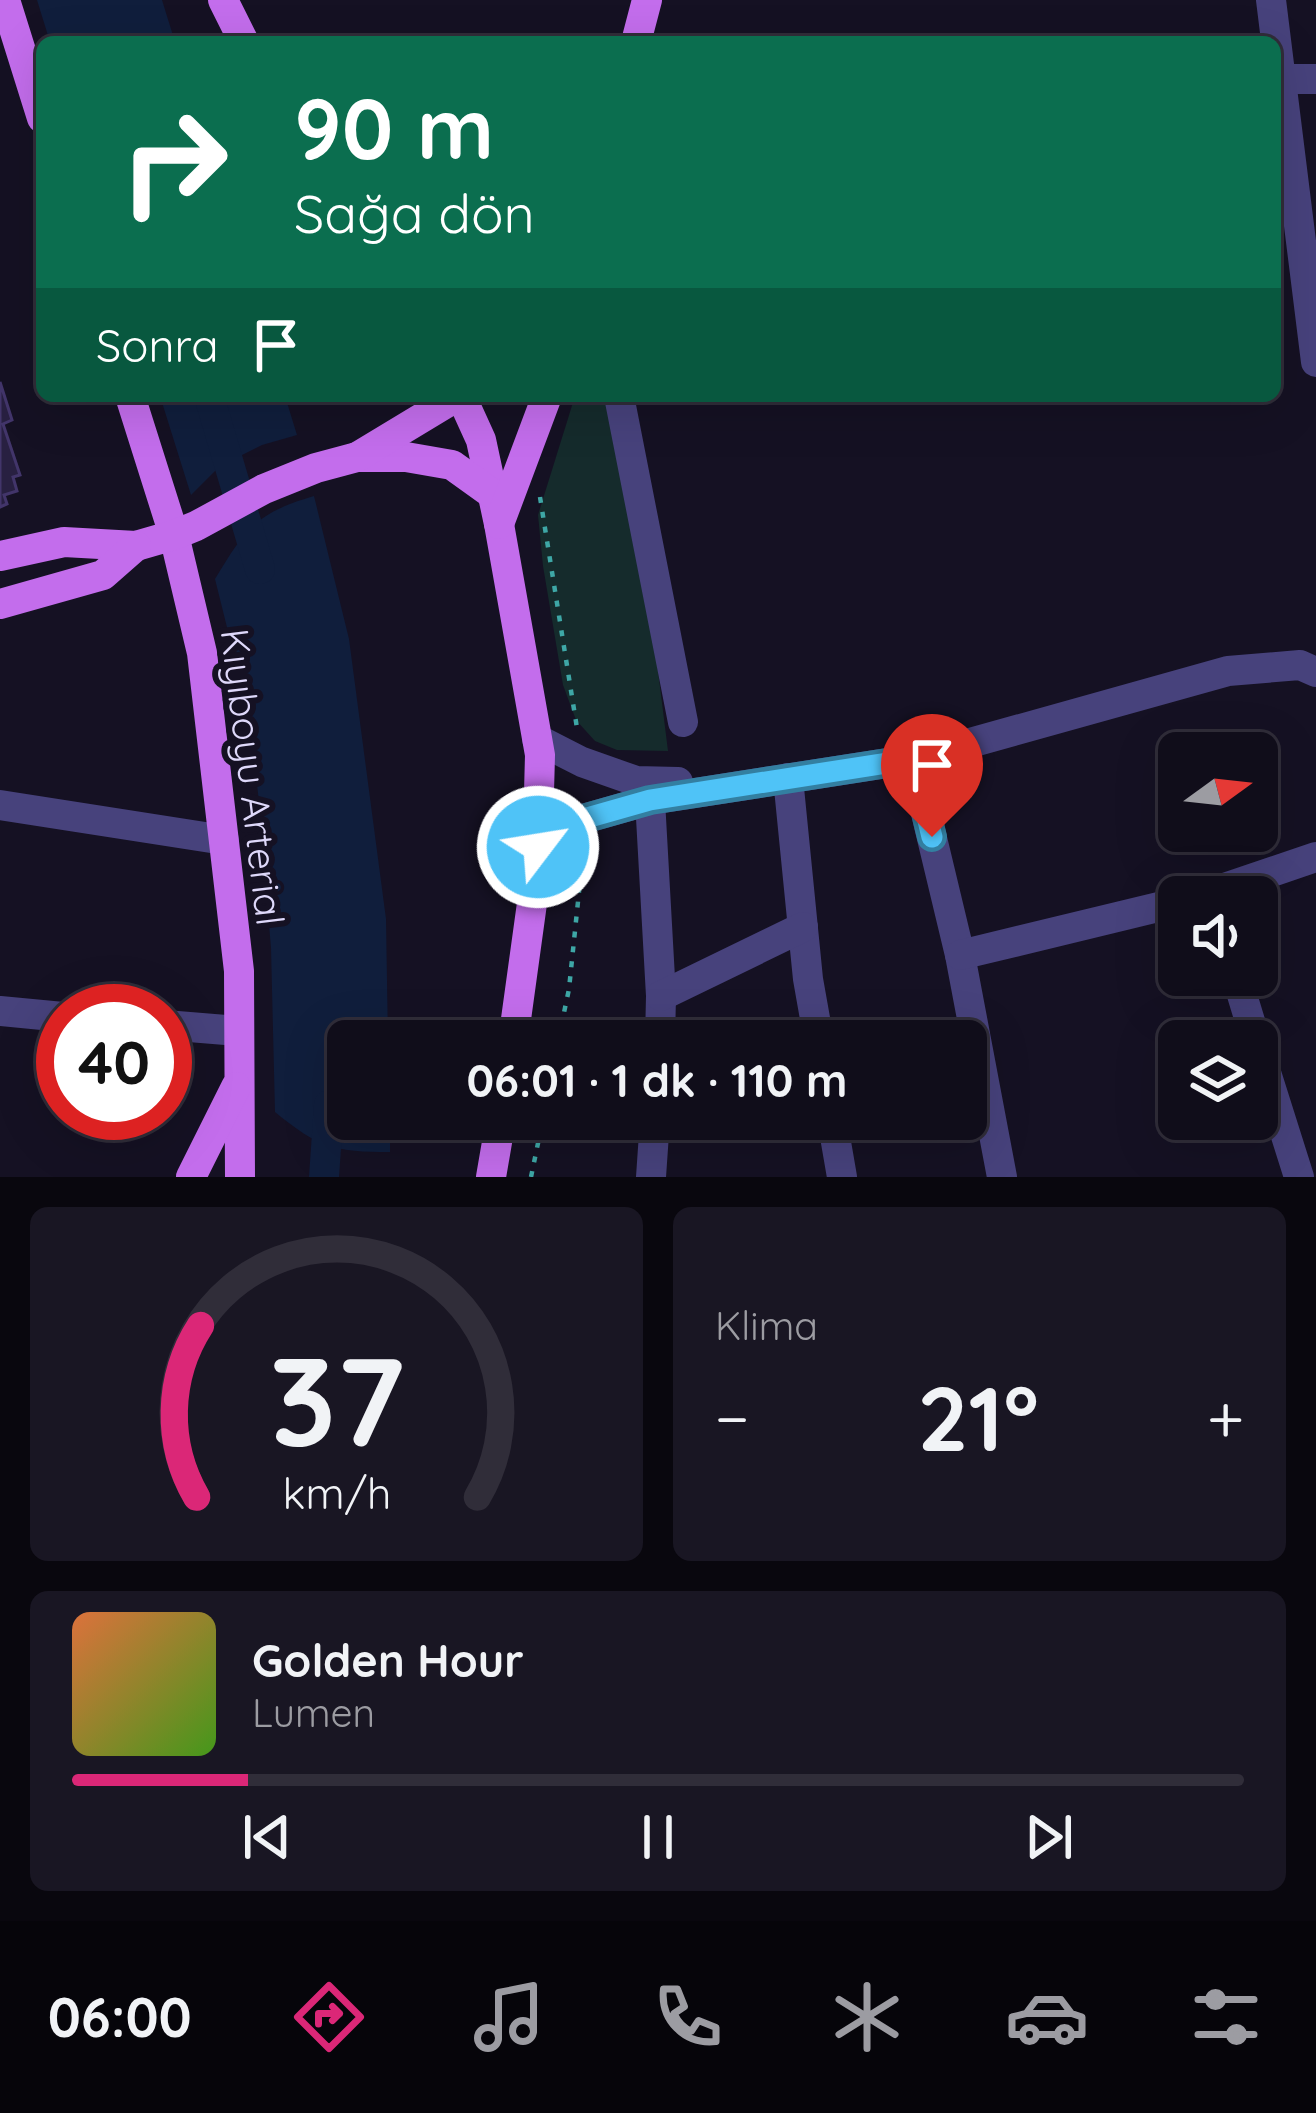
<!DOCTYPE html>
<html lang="tr">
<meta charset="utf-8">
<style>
:root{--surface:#100d1a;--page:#191623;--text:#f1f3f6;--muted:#9c9ca2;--line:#302d39;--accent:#db2777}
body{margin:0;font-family:Quicksand,sans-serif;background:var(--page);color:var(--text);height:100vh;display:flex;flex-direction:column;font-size:45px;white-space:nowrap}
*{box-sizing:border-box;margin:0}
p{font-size:39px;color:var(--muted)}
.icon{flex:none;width:66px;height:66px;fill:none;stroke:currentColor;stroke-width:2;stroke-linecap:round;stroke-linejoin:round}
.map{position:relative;height:1177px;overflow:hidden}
.panel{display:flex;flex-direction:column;gap:30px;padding:30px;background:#09070e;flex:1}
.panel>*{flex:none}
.top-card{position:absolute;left:36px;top:36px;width:1245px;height:366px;border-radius:18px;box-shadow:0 12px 48px #0002,0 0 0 3px var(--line);background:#0b6e4f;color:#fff;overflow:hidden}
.needle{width:78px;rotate:75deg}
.controls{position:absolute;left:1158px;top:732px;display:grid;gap:24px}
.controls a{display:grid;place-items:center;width:120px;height:120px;border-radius:18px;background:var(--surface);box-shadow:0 12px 48px #0002,0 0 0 3px var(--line);font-size:60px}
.speed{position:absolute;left:36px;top:984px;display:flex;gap:24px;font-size:60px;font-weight:700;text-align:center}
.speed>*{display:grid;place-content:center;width:156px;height:156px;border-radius:50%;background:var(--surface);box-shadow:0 12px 48px #0002,0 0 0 3px var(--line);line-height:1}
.speed .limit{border:18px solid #d22;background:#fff;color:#111}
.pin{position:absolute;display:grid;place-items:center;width:102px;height:102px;color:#fff;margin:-123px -51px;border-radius:50% 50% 50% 0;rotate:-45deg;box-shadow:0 0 12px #0007}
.pin .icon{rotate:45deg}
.me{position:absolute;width:132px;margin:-66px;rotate:59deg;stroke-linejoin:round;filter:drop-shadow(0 0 9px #0008)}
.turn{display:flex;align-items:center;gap:42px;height:252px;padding:0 60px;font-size:54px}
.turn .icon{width:156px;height:156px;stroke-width:2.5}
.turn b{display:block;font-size:84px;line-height:102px}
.then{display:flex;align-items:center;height:114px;padding:0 60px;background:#0003;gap:24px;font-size:45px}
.big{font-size:90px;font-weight:700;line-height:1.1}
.panel .widget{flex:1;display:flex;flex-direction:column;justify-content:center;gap:18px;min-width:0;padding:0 42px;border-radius:18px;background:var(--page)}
.panel .dial{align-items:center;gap:0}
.dial svg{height:312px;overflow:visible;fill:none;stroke:var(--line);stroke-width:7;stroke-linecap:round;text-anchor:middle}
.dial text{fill:var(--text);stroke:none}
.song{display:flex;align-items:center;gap:36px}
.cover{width:144px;height:144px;border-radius:18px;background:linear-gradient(135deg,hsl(20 70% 55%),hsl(100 70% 35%))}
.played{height:12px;border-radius:6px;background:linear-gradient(90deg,var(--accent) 15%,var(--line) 15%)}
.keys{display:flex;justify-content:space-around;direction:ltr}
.heat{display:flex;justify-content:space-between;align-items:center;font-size:66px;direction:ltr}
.panel .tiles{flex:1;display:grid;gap:30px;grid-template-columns:1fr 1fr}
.widget:last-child{grid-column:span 2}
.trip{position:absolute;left:327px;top:1020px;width:660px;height:120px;border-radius:18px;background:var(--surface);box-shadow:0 12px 48px #0002,0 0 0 3px var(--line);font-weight:700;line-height:120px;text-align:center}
.tab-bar{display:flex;height:192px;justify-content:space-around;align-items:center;background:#06050a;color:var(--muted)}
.tab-bar .icon{width:84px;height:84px}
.tab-bar .current{color:var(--accent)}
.tab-bar b{font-size:54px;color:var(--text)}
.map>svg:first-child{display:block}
.green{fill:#152b2c}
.water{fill:#101e3c}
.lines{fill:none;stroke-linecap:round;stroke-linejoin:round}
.canal{stroke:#101e3c;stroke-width:30}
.building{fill:#282041;stroke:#42356a;stroke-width:3}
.path{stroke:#3ea7a6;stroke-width:4.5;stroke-dasharray:6 9;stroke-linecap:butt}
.minor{stroke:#47427c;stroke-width:30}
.major{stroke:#c36dec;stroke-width:30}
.route-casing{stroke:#337fa1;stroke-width:30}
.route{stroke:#4fc3f7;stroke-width:21}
.labels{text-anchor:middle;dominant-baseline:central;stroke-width:12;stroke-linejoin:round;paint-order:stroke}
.street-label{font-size:39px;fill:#ded8fa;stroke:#151123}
</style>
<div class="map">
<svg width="1316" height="1177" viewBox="0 0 1316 1177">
<rect width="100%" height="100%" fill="#151123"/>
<!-- green -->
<polygon class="green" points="575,396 610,396 640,527 668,751 617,750 595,741 576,720 563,685 543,566 538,515"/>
<!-- water -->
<g class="water">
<polygon points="37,0 162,0 175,42 50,42"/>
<polygon points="160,396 285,396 297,435 262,445 220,466 191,495"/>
<path d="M314,496L349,639L386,919L388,1041H348V1119H390V1152C334,1152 319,1148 275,1112L271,948L258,793L249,716L215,579C245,529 256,513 314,496Z"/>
</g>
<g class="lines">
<!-- canal -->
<g class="canal">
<polyline points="209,396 260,569"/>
<polyline points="324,1177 329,1105"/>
</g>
</g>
<!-- building -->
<polygon class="building" points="0,382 12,420 3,424 20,475 13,477 17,491 4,495 7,504 0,507"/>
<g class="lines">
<!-- path -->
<g class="path">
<polyline points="540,497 577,728"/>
<polyline points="558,1041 569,989 583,853"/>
<polyline points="531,1177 543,1119"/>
</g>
<!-- minor -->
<g class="minor">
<polyline points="1271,0 1316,362"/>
<polyline points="1281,79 1316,79"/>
<polyline points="619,396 683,722"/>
<polyline points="537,739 582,762 636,781 678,782"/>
<polyline points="913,759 960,955 1002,1177"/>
<polyline points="788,778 808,979 819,1041"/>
<polyline points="650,800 661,996 660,1041"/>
<polyline points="0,805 224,840"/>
<polyline points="538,847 576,821 650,800 913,759 1228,671 1300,665 1316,672"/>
<polyline points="1198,897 1316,857"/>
<polyline points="960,955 1179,902"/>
<polyline points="1236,975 1256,1041"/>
<polyline points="661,996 803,927"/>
<polyline points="0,1011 63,1017"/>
<polyline points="165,1025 238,1031"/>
<polyline points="1257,1044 1299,1177"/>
<polyline points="832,1119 842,1177"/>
<polyline points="651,1177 655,1119"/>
</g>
<!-- major -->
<g class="major">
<polyline points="5,0 42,118"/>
<polyline points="223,0 244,42"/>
<polyline points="636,42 647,0"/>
<polyline points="130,396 174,535 202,653 239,971 240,1177"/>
<polyline points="461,396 481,440 499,524 540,755 537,867 513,1041"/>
<polyline points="357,457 406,457 452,465 491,493"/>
<polyline points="499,524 547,396"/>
<polyline points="0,556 64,542 136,546 174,535 196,526 264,489 316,468 357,457 458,396"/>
<polyline points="0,604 103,575 136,546"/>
<polyline points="191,1177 236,1087"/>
<polyline points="491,1177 501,1119"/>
</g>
</g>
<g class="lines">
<!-- route casing -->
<g class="route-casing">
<polyline id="route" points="538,847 576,821 650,800 913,759 932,837"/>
</g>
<!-- route -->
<use href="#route" class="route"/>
</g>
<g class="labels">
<!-- street labels -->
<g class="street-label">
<text transform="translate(253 777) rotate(83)">Kıyıboyu Arterial</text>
</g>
</g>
</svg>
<div class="controls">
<a><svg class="needle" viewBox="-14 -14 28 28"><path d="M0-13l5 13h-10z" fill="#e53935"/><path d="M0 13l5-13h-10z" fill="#9c9ca2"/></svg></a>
<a><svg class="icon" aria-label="sound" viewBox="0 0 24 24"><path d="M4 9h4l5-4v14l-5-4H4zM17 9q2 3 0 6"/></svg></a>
<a><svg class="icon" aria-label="layers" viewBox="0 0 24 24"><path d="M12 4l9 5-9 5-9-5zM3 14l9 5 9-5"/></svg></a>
</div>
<div class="speed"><div class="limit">40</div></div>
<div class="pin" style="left:932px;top:837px;background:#d93025"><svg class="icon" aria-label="arrive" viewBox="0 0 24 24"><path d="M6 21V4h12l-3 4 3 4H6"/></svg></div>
<svg class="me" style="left:538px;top:847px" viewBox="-20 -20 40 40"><circle r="17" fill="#4fc3f7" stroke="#fff" stroke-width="3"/><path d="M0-11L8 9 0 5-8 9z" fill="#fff"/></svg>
<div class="trip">06:01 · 1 dk · 110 m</div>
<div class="top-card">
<div class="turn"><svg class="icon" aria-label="right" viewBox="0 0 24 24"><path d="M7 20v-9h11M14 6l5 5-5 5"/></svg><div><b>90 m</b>Sağa dön</div></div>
<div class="then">Sonra<svg class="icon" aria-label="arrive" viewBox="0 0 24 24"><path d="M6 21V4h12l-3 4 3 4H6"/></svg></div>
</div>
</div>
<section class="panel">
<div class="tiles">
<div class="widget dial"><svg viewBox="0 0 100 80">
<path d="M14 69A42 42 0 1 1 86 69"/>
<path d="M14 69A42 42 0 0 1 15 25" stroke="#db2777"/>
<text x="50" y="56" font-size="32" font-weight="700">37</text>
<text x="50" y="72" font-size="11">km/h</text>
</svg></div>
<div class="widget"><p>Klima</p>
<div class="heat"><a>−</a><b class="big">21°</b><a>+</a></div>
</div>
<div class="widget">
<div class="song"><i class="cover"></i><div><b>Golden Hour</b><p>Lumen</p></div></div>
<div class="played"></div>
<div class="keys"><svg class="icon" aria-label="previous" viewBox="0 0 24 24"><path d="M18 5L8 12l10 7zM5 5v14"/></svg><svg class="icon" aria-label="pause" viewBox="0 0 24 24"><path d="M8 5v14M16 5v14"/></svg><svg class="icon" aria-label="next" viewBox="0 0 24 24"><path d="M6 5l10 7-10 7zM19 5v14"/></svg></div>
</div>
</div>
</section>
<nav class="tab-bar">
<b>06:00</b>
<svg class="icon current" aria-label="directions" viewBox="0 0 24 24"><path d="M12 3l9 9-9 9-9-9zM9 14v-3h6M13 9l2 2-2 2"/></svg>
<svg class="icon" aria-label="music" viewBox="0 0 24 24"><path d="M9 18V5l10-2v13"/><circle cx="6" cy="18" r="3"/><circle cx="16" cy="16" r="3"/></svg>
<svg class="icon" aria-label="phone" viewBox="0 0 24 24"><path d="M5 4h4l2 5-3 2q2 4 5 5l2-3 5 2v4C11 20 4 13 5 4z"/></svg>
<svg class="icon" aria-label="climate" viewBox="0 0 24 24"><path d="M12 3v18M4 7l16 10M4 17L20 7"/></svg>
<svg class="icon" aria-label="car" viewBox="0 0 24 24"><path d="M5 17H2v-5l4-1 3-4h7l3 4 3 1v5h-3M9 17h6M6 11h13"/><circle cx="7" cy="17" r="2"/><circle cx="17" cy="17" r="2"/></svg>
<svg class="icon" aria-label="filters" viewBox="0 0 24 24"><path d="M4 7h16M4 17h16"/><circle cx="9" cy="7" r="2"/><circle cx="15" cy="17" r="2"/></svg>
</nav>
